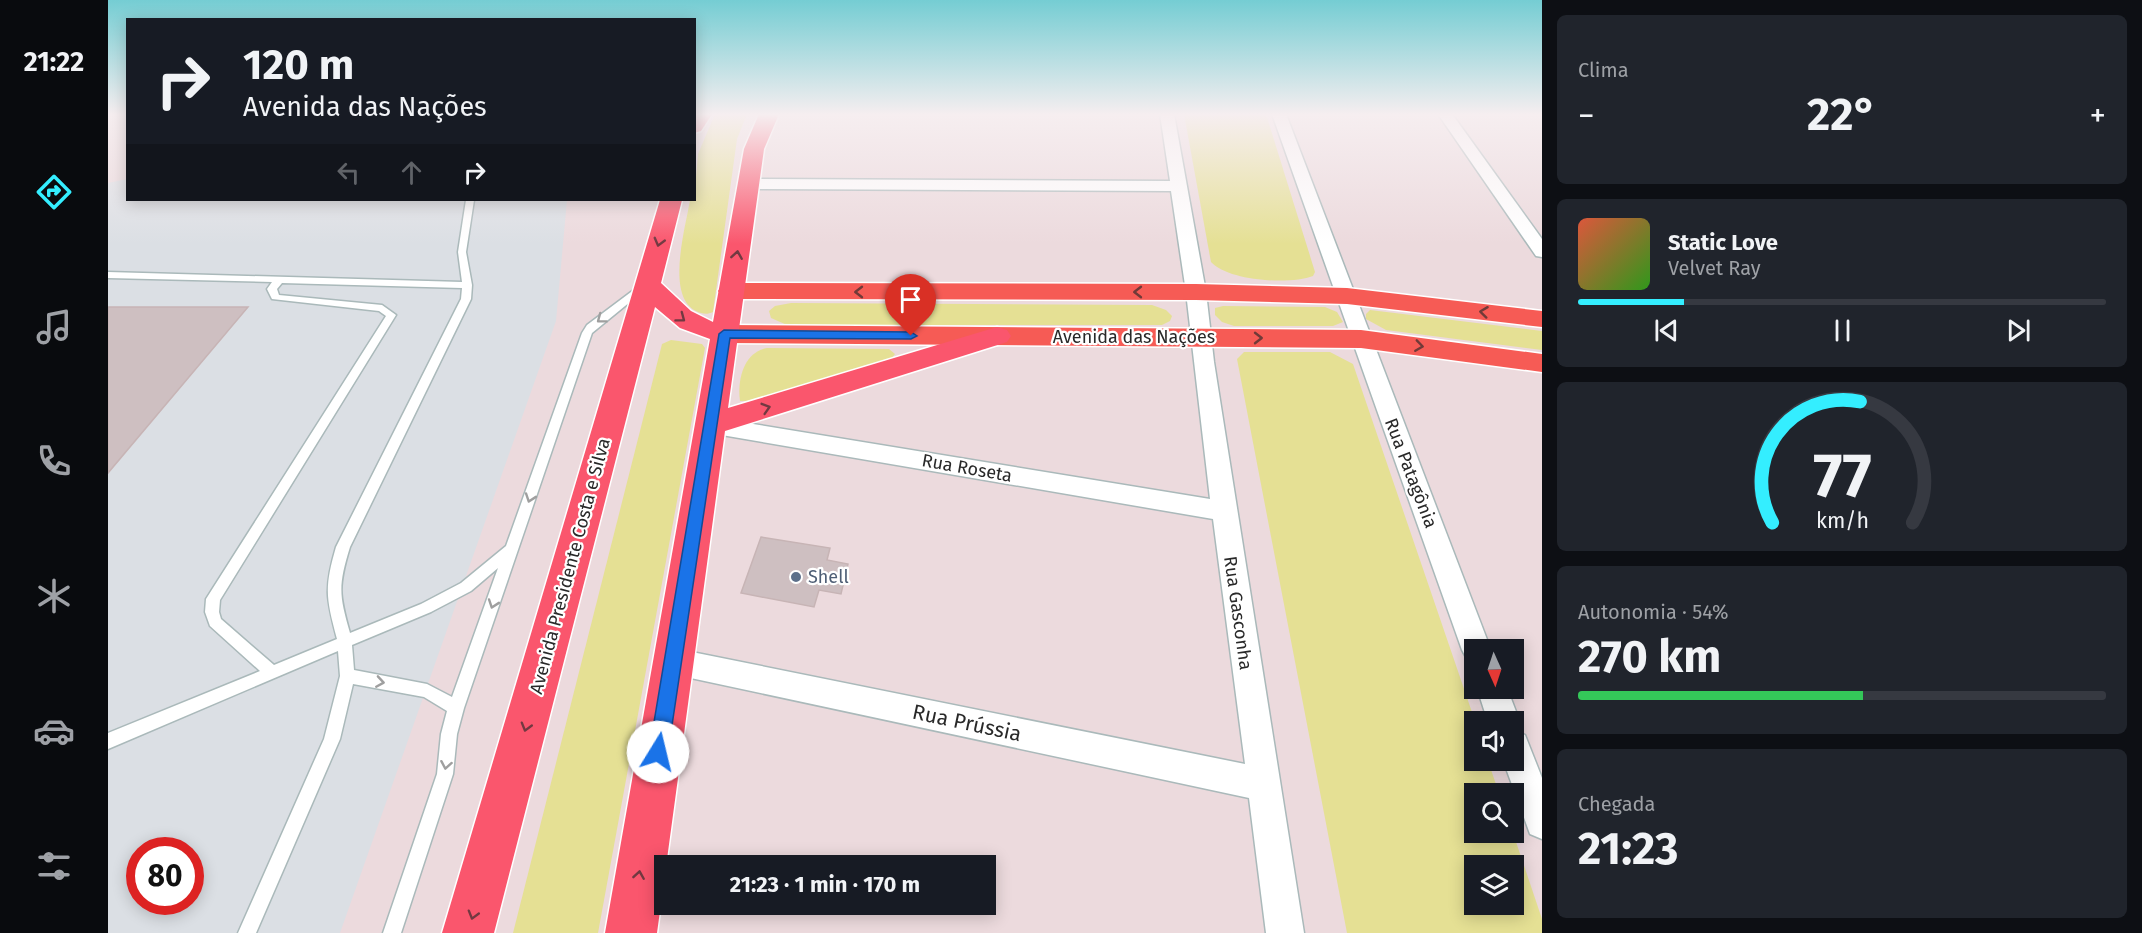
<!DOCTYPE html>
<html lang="pt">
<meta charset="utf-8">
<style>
:root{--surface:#171b24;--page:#20242c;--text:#f1f3f6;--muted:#9ea1a6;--line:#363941;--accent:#34eeff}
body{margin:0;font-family:"Fira Sans",sans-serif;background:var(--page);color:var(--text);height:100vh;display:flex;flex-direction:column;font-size:22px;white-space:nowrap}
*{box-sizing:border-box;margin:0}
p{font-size:20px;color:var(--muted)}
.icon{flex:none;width:33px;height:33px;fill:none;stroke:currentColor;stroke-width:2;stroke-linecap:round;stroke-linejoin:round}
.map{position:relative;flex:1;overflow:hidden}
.side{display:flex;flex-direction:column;gap:15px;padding:15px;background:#0d0f14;width:600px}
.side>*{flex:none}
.banner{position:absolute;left:18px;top:18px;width:570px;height:183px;border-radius:0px;box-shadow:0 3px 15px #0003;background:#171b24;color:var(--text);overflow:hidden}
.needle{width:39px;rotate:177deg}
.fabs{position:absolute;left:1356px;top:639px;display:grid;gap:12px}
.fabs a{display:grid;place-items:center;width:60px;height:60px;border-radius:0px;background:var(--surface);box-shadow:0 3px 15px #0003;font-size:30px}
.speed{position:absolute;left:18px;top:837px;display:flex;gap:12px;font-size:30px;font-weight:700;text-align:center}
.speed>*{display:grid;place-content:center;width:78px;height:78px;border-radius:50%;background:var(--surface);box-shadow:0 3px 15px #0003;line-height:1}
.speed .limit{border:9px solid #d22;background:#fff;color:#111}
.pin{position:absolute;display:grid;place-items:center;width:51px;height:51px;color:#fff;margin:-62px -26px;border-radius:50% 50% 50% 0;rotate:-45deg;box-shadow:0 0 6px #0007}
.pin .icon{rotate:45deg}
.me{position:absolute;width:66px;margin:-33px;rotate:9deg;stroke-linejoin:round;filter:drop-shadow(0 0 4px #0008)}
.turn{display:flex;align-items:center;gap:21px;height:126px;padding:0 18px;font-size:27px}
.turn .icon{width:78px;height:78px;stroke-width:2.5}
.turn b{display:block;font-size:42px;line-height:51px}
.lanes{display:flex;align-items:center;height:57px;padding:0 18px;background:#0003;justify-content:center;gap:30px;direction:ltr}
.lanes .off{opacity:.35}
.big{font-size:45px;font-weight:700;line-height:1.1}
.side .card{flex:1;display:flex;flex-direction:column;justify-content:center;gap:9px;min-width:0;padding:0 21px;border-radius:9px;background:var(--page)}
.side .dial{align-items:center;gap:0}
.dial svg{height:156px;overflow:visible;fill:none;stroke:var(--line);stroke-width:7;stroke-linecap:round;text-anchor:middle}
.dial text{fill:var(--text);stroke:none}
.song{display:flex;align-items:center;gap:18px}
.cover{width:72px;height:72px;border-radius:9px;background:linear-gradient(135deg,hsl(10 70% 55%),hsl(110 70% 35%))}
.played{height:6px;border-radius:3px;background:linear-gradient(90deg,var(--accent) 20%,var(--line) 20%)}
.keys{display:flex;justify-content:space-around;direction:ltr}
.heat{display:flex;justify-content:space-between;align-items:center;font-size:33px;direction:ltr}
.charge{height:9px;border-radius:4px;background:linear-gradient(90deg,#34c759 54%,var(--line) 0)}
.trip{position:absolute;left:546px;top:855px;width:342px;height:60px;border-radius:0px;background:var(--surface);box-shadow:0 3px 15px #0003;font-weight:700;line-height:60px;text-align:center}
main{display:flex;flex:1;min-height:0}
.menu{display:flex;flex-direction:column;width:108px;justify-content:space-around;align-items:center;background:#090b0e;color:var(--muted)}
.menu .icon{width:42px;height:42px}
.menu .selected{color:var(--accent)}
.menu b{font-size:27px;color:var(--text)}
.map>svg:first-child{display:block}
.industrial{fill:#dbdfe4;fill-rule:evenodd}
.green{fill:#e5e094;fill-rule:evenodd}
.building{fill:#cebfc1;stroke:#c7b4b5;stroke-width:1.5}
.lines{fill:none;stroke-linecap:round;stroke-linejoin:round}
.service-casing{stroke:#aab9ba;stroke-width:3}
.minor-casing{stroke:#aab9ba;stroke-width:3}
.primary-casing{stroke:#fff;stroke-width:3}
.trunk-casing{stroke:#fff;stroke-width:3}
.service{fill:#fff;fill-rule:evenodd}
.minor{fill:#fff;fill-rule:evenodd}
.primary{fill:#f65b55;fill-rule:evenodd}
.trunk{fill:#fa566d;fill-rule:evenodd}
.oneway{stroke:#723941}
.oneway2{stroke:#713a38}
.oneway3{stroke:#9f9f9f}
.route{fill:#1a73e8;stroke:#114b97;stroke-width:1.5}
.service-dot{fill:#5c6f8a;stroke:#fff;stroke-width:2}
.labels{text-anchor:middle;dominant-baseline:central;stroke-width:4.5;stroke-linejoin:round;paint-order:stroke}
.street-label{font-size:18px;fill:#292929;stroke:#fff}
.service-label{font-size:18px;fill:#4e5e75;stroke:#fff;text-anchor:start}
.near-street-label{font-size:21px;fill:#292929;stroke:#fff}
</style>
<main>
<nav class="menu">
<b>21:22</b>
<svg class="icon selected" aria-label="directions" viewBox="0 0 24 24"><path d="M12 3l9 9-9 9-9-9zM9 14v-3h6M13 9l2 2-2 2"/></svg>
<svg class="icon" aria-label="music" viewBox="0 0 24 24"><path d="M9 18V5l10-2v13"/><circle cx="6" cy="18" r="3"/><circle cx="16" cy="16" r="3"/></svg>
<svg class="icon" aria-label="phone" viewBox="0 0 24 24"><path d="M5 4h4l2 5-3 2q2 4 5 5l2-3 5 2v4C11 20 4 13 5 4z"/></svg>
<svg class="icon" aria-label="climate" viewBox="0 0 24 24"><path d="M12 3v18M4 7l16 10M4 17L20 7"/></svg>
<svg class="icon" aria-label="car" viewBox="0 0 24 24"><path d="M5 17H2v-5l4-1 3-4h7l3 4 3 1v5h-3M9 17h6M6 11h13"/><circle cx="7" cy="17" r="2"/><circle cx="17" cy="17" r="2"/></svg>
<svg class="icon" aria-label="filters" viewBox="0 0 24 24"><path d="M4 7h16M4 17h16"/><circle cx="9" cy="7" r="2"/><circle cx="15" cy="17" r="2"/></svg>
</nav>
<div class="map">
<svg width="1434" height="933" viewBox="0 0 1434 933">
<rect width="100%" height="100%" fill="#ecdadd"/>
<!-- industrial -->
<path class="industrial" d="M19,179L20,200H459L448,321L232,933H0V183ZM32,850H82V902H32Z"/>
<!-- green -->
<g class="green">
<path d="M607,114H639L629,139L605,312C599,315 594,314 588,311C557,296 578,226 582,200H586L590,154Z"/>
<path d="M1076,114H1158L1207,272L1205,276C1182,285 1120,281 1103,262Z"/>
<polygon points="683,303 1044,305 1058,310 1064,316 1062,321 1054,325 679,325 663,318 661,311 667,306"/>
<polygon points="1115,306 1217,307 1229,312 1235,322 1225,326 1126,326 1114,322 1107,315 1107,308"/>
<polygon points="1262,310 1434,331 1434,350 1278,330 1258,319 1258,314"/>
<polygon points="563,340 594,344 597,348 490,933 405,933 554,344"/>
<path d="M659,348L781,349L787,354L784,358L644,401H632C629,379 636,352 659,348Z"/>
<path d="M1136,352H1222L1245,364L1367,721L1366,760L1380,761L1391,793L1366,794V832L1405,833L1434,919V933H1239L1129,359ZM1366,866H1406V904H1366Z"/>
</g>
<!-- building -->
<g class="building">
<polygon points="0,307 140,307 0,473"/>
<polygon points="653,537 722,548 719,560 740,564 733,594 711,590 706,607 633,593"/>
</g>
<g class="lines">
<!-- service casing -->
<g class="service-casing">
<path id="service" d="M358,200H366L358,252L364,285L363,299L242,547C230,586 231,595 242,633L313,604L353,583L398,546L474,333L479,325L531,286H537L539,288L484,333L356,708L349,734L345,774L293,933H275L329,774L333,734L339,711L316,697L245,684L232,739L148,933H130L216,739L232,676L230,651L0,749V733L152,671L102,626L97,612L98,599L278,316L271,311L164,299L159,289L164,282L0,278V272L354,282L350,252ZM174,283L354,288L353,299L228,547C216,588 218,598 229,639L166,665L113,619L111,612L112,600L288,315L274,305L171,295L169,289ZM390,568L344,697L319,684L246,670L244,645L323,612L363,591Z"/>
</g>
<!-- minor casing -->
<g class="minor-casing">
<g id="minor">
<polygon points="1052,114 1066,114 1098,292 1106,362 1196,933 1158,933 1141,798 564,674 554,670 549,661 554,652 564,648 1137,764 1105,519 602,433 594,431 591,425 594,419 602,417 1102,499 1078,292 1063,191 640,189 632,184 640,179 1062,181"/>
<polygon points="1164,114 1178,114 1383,650 1366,650 1366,662 1359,659 1354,650"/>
<polygon points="1330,114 1344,114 1434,239 1434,257 1428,256"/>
<polygon points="1369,688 1399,688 1412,722 1408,731 1417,735 1434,778 1434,839 1422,834 1395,760 1406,760 1406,722 1380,722"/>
</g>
</g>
<!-- primary casing -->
<g class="primary-casing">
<g id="primary">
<polygon points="623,283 1088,284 1239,288 1434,311 1434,327 1239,304 1088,300 623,299 614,297 610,291 614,285"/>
<polygon points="616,325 1253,330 1434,354 1434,372 1253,348 616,343 606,340 602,334 606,328"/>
</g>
</g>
<!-- trunk casing -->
<g class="trunk-casing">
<g id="trunk">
<polygon points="586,114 604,114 593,131 586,133"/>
<polygon points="651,114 671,114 656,149 620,408 889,327 899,330 903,336 899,342 617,431 549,933 497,933 602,339 572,328 547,307 386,933 334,933 552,200 574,200 553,283 583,311 605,322 636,149"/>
</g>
</g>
<!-- service -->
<use href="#service" class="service"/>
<!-- minor -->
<use href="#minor" class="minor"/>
<!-- primary -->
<use href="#primary" class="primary"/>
<!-- trunk -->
<use href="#trunk" class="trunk"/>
</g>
<!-- one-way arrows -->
<defs><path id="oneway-chevron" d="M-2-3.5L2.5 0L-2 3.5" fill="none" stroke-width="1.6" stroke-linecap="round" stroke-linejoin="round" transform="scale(1.5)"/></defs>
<g class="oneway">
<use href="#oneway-chevron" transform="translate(551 242) rotate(105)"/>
<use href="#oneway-chevron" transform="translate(629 255) rotate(-81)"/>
<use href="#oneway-chevron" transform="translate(573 318) rotate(37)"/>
<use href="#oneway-chevron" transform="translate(658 408) rotate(-17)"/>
<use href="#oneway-chevron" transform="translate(418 727) rotate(106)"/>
<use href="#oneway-chevron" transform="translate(531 875) rotate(-81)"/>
<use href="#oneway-chevron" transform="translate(365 915) rotate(106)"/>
</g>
<g class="oneway2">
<use href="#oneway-chevron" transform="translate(751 292) rotate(-180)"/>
<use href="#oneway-chevron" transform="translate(1030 292) rotate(-180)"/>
<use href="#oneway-chevron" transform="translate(1376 312) rotate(-173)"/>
<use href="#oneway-chevron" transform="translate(1150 338)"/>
<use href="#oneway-chevron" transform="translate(1311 346) rotate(8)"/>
</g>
<g class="oneway3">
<use href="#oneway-chevron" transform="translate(493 319) rotate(143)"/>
<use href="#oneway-chevron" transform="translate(422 498) rotate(109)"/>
<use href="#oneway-chevron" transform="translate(385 604) rotate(109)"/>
<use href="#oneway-chevron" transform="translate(272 682) rotate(9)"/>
<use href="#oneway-chevron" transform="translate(338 765) rotate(100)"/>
</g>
<!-- sky -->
<linearGradient id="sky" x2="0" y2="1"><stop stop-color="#75cdd3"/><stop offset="0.47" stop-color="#f6eef0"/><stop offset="1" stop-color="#f6eef0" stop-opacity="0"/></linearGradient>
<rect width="1434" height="244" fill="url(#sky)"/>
<!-- route -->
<polygon class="route" points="616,330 803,332 809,336 803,339 622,338 560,752 557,758 550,761 544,758 541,752 611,334"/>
<!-- markers -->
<circle class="service-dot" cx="688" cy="577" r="6"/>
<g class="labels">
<!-- street labels -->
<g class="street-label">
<text x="1026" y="337">Avenida das Nações</text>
<text transform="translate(859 468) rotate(10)">Rua Roseta</text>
<text transform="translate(1303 473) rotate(69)">Rua Patagônia</text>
<text transform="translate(462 566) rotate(-75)">Avenida Presidente Costa e Silva</text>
<text transform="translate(1130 613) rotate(82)">Rua Gasconha</text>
</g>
<!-- service labels -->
<g class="service-label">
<text x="700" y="577">Shell</text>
</g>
<!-- near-street labels -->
<g class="near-street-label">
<text transform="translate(859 723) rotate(12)">Rua Prússia</text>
</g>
</g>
</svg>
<div class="fabs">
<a><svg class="needle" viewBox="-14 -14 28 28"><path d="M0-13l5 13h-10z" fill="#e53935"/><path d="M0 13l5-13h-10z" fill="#9ea1a6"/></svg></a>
<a><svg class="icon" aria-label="sound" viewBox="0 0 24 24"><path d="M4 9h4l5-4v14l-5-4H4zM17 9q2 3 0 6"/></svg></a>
<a><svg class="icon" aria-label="search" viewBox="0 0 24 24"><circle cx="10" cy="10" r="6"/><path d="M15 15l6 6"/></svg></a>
<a><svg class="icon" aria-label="layers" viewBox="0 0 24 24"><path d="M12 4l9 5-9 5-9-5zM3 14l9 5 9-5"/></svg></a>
</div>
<div class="speed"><div class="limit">80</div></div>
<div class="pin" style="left:803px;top:336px;background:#d93025"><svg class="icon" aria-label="arrive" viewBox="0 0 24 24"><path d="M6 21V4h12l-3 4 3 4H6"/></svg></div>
<svg class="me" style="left:550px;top:752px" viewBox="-20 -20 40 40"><circle r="19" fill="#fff"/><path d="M0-13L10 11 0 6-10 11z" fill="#1a73e8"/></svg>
<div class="trip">21:23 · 1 min · 170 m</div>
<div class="banner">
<div class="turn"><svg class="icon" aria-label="right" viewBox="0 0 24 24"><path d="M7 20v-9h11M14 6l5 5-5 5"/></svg><div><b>120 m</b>Avenida das Nações</div></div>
<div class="lanes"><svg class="icon off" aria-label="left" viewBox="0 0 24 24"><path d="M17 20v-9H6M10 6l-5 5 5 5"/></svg><svg class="icon off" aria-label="ahead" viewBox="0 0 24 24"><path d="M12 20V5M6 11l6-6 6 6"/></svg><svg class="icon" aria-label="right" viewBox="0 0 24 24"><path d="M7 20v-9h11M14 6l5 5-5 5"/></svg></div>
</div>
</div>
<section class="side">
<div class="card"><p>Clima</p>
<div class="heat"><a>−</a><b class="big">22°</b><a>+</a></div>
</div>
<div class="card">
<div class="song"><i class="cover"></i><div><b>Static Love</b><p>Velvet Ray</p></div></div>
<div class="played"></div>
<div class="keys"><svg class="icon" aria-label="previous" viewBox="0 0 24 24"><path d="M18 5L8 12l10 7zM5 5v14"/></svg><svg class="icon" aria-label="pause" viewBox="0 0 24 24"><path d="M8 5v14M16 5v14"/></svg><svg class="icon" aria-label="next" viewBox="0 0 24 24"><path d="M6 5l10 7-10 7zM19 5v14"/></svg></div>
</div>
<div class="card dial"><svg viewBox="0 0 100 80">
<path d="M14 69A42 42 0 1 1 86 69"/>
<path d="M14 69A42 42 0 0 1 59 7" stroke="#34eeff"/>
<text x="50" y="56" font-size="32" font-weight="700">77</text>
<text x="50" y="72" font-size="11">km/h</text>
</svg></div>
<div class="card"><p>Autonomia · 54%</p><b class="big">270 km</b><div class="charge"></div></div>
<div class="card"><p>Chegada</p><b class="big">21:23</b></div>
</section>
</main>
